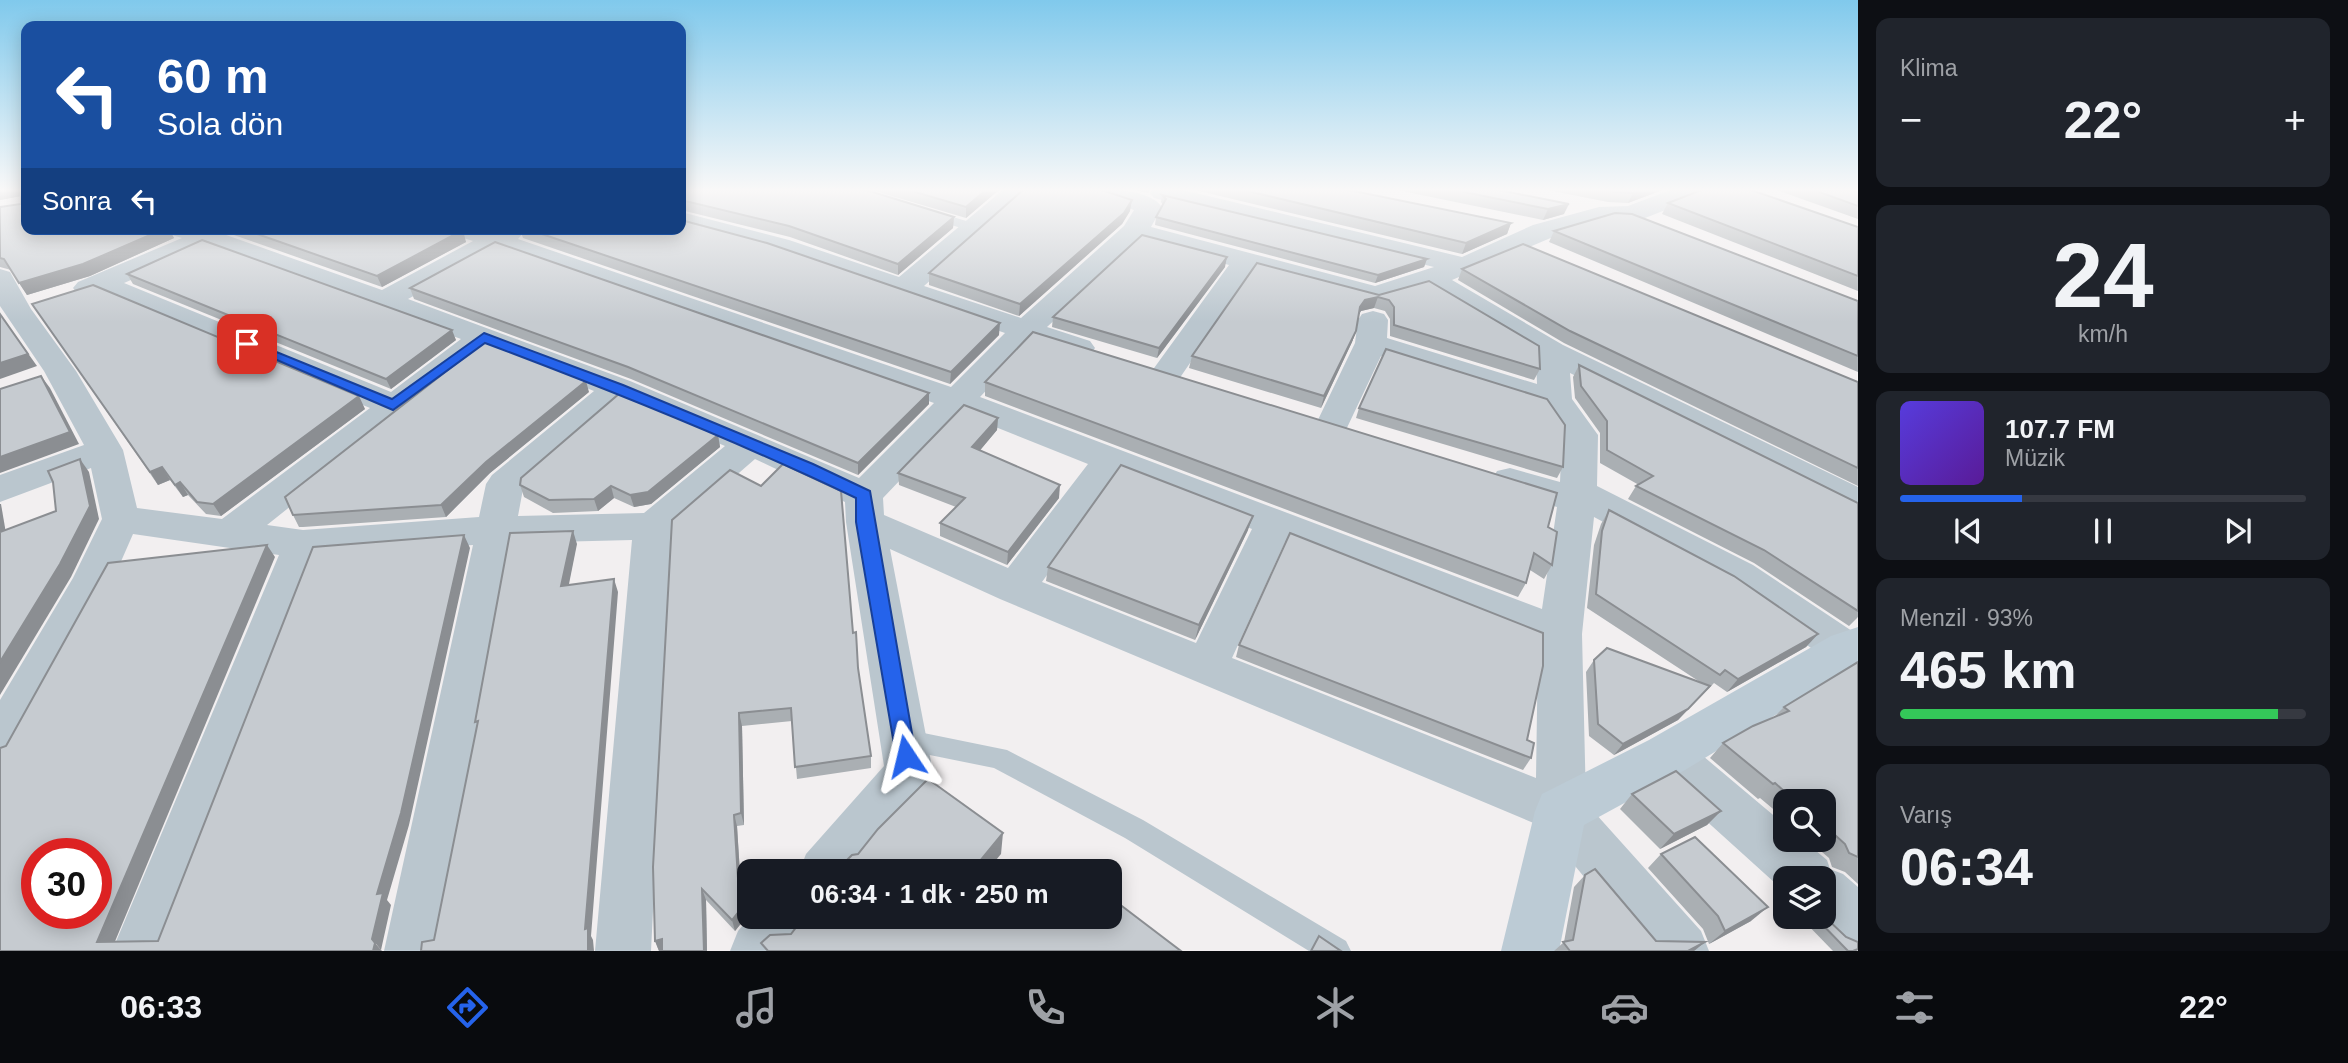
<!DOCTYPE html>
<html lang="tr">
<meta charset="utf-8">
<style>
:root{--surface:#171b24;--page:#20242c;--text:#f1f3f6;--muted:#9ea1a6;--line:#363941;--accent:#2563eb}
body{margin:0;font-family:Helvetica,sans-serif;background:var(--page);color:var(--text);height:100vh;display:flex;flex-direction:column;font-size:26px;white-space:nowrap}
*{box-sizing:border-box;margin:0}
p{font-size:23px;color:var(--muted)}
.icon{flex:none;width:38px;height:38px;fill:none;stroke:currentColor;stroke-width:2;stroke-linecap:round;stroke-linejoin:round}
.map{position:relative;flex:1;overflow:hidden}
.side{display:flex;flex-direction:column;gap:18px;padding:18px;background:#0d0f14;width:490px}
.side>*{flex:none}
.guide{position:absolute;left:21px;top:21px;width:665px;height:214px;border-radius:14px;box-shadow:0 4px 18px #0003;background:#1a4fa0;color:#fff;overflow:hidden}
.tools{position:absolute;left:1773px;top:789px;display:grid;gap:14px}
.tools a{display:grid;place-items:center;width:63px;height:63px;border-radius:14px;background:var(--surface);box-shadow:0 4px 18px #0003;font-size:35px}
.speed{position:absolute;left:21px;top:838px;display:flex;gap:14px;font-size:35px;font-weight:700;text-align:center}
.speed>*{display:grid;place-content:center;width:91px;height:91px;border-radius:50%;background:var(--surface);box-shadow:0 4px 18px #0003;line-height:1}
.speed .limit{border:10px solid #d22;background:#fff;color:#111}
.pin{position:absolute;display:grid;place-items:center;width:60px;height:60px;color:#fff;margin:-30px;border-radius:14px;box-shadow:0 4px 10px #0006}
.me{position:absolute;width:77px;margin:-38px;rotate:350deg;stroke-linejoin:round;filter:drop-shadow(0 0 5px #0008)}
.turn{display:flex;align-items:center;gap:24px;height:147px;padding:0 21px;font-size:32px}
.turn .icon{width:91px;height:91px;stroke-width:2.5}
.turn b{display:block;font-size:49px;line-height:60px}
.then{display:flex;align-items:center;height:66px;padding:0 21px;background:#0003;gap:14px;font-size:26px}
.big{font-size:52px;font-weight:800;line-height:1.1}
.side .widget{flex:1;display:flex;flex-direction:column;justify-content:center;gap:10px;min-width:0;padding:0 24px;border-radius:14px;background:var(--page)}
.side .dial{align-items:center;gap:0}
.dial b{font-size:91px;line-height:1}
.song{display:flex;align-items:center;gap:21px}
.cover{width:84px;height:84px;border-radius:10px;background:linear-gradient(135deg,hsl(250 70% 55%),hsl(270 70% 35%))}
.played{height:7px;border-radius:4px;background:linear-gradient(90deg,var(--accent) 30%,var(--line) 30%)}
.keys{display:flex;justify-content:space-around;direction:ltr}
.heat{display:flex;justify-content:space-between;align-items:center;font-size:38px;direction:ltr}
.charge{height:10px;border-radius:5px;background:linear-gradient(90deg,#34c759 93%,var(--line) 0)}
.trip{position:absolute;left:737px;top:859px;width:385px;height:70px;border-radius:14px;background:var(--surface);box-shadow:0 4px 18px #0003;font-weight:800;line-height:70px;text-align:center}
.menu{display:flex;height:112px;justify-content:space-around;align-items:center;background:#090b0e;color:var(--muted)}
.menu .icon{width:49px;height:49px}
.menu .current{color:var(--accent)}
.menu b{font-size:32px;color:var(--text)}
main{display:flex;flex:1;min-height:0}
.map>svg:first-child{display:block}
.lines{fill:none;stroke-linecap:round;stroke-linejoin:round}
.lane{fill:#bac6ce;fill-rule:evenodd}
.street{fill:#bac6ce;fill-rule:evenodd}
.secondary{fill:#bccbd5;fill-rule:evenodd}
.wall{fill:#aaafb3}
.shaded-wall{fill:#8b8e92}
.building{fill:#c6cbd0;stroke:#8b8e92;stroke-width:2;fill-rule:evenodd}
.route{fill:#2563eb;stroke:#184099;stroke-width:2}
</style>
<main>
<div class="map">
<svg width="1858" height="951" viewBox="0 0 1858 951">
<rect width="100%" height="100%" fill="#f2eff0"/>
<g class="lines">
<!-- lane -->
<g class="lane">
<polygon points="929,210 980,225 982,228 975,232 924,217 924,211"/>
<polygon points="904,729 1007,750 1143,820 1346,941 1351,951 1309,951 1125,838 994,768 895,748 892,740 895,732"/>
</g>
<!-- street -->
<g class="street">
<path d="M1004,189H1032L924,286L1021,318L1124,226L1134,210L1088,194L1085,189C1105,189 1149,188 1162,207L1151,227L1375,286L1434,267L1154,198L1150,193L1153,189H1179L1462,257L1533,225L1599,207L1628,206L1673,189H1709L1706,194L1640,220L1609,221L1553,237L1452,280L1563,345L1858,487V516L1845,512L1570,373L1572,399L1598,435L1597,486L1753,565L1858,635V676L1842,670L1725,587L1594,517L1582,634L1586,803L1701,931L1709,951H1645L1543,827L1000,599L890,549L933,772L926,787L858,872H799L806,854L884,766L846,522L845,502L755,459L672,531L651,951H595L632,540L513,543L440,951H384L473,545L318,557L168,951H112L279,555L133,534L112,582L17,757L0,763V700L73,578L102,519L91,468L0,502V475L84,445L44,371L0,306V269L10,272L31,309L76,371L123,450L137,508L222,519L370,408L99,294L88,297L78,294L73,288L78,282L182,238L172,235L169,229H209L382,290L473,241L454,235L451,229H522L524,232L518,239L951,387L1005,333L769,252L681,228V212L789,240L899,277ZM1140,241L1229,265L1149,375L1153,382L1165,385L1177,382L1253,271L1376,304L1425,289L1536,356L1537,384L1387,338L1388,320L1384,314L1373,311L1362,314L1358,320L1355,343L1315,426L1320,434L1332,437L1344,434L1381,356L1543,407L1562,435L1560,482L1510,468L1497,471L1492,480L1497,489L1557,507L1542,609L980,397L1032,342L1079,357L1090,355L1095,348L1090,341L1047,327ZM207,247L461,339L391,392L124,283ZM498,250L934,403L859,478L630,381L408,299ZM488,349L594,391L492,475L486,484L479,517L303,530L267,525ZM622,402L725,446L644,513L518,516L523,489ZM963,414L1088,464L1008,568L884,515L883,498ZM1118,476L1252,529L1196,643L1042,582ZM1285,542L1538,643L1536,778L1232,658Z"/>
<polygon points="1667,734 1684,740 1785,825 1785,840 1803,840 1827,860 1830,869 1843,874 1858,887 1858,950 1839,942 1812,917 1824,917 1824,878 1785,878 1785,892 1650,770 1643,755 1650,740"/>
<polygon points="750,917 813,917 805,936 793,951 730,951 738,931"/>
</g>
<!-- secondary -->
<polygon class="secondary" points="1858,627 1858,665 1685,770 1584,825 1559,951 1501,951 1535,811 1542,794 1649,740 1831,636"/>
</g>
<!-- wall -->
<g class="wall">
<polygon points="26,189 26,229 169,229 174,238 90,276 27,295 11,270 0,267 0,207 21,204 21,196 0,200"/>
<polygon points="681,189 954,217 953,228 898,275 790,237 681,210"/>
<polygon points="868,189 1000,189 966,218"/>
<polygon points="1130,189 1151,189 1148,193"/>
<polygon points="1191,189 1344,189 1511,223 1507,234 1462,254"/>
<polygon points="1392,189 1494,189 1564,214 1543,220"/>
<polygon points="1542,189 1665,189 1628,203 1608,202"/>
<polygon points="1774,189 1854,189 1854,191 1858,192 1858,219"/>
<polygon points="1162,195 1427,259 1424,267 1375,283 1155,225 1156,217 1163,205 1161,202"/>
<polygon points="1668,203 1858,227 1858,291 1662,214"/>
<polygon points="1130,211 1122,224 1019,316 929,285 929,273"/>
<polygon points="217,229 459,229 466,242 382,287"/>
<polygon points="520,229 681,229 999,335 950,384 523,238"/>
<polygon points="1554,231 1858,301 1858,372 1549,242"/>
<polygon points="1225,267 1157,358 1052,327 1053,317"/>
<polygon points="1462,269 1858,382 1858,486 1564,343 1458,280"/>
<polygon points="127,274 456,340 391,389 133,284"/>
<polygon points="410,288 929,404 858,475 631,379 414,299"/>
<polygon points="1379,295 1540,369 1534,380 1390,336 1390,319 1385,311 1374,308 1361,311 1358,315 1356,331 1352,342 1321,408 1189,368 1192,356"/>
<polygon points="32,304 365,409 221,516 206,514 188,495 183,497 170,480 158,485"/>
<polygon points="1579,365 1858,503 1858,617 1849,626 1754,563 1628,499 1636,486 1639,485 1600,463 1600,433 1575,398 1573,377"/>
<polygon points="985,382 1548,527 1552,565 1544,579 1530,570 1526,583 1518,597 985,396"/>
<polygon points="589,392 490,473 446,517 303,527 299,527 293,515"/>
<polygon points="1359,408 1563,467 1557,478 1356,418"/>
<polygon points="998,418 997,430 980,450 1059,498 1007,565 940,536 940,523 956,507 899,485 898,473"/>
<polygon points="718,435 720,447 651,504 634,507 614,498 598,511 553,513 524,497 520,485"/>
<polygon points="1609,510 1818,634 1806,647 1727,692 1714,683 1678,720 1614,755 1589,736 1586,672 1594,660 1703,684 1587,608 1594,545 1601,524"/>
<polygon points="672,520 853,633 871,756 871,768 797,779 792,721 742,726 744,825 737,826 743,921 735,931 706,900 707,951 659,951 655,941"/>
<polygon points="1248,530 1195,640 1046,581 1048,567"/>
<polygon points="1239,645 1527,740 1531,758 1523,770 1236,657"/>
<polygon points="1858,662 1858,884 1845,872 1832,867 1829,858 1808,840 1824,840 1824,802 1785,802 1785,819 1760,798 1758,799 1710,758 1723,743 1774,717 1784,707"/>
<polygon points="1632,794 1721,811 1707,825 1660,849 1620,809"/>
<polygon points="1661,854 1751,921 1709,944 1703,929 1648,868"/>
<polygon points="1585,875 1656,941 1705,942 1694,951 1554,951 1564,942 1574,887"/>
<polygon points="1785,882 1785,902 1774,890"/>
<polygon points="1800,917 1815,917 1858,951 1833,951"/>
</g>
<!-- shaded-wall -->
<g class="shaded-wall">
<polygon points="0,189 24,189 26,195 0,200"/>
<polygon points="987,189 1000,189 966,218 966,207"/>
<polygon points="1642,189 1665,189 1628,203 1633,193"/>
<polygon points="1132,200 1130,211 1122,224 1019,316 1020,304"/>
<polygon points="1569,204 1564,214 1543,220 1548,209"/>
<polygon points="954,217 953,228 898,275 898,264"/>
<polygon points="1511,223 1507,234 1462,254 1466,243"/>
<polygon points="164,229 169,229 174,238 90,276 27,295 19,283"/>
<polygon points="463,230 466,242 382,287 377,276"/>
<polygon points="1227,257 1225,267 1157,358 1159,348"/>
<polygon points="1427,259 1424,267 1375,283 1378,275"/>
<polygon points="1378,297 1374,308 1361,311 1356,319 1360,307 1365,300"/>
<polygon points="0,314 37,366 0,379"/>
<polygon points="1000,323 999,335 950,384 951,372"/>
<polygon points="452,330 456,340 391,389 386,379"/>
<polygon points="1356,331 1352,342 1321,408 1324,396"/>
<polygon points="41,376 50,388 79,444 0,473 0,457"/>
<polygon points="586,381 589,392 490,473 446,517 441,505 486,462"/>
<polygon points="929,393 929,404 858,475 858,463"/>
<polygon points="359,396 365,409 221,516 213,504"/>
<polygon points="998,418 997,430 972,460 972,447"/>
<polygon points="718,435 720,447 651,504 634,507 630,495"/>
<polygon points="80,459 89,472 99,519 71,577 0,695 0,662"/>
<polygon points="162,467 170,480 158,485 150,472"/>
<polygon points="180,482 188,495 183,497 175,485"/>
<polygon points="1060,485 1059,498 1007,565 1008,552"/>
<polygon points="611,486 614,498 598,511 594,499"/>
<polygon points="0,504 1,504 8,545 0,537"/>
<polygon points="1253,516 1248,530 1195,640 1199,625"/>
<polygon points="573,531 577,544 566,599 561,586"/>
<polygon points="464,535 470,548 409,825 387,900 391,905 381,950 372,939 377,894"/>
<polygon points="267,545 275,557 111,951 97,942"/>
<polygon points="614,579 618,592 591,936 593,940 594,951 588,951 585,929"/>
<polygon points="1818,634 1806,647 1727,692 1738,679"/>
<polygon points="1710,686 1678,720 1614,755 1623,744"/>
<polygon points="739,713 742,726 744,825 741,813"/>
<polygon points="1721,811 1707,825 1660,849 1674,834"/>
<polygon points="734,815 737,826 743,921 735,931 732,920"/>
<polygon points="1003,833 1001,854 986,872 971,872"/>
<polygon points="702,889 706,900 707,951 704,951"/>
<polygon points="1768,907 1751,921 1709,944 1725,931"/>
<polygon points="662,939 662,951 659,951 655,941"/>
<polygon points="1705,942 1694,951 1688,951"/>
<polygon points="375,943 382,951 373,951"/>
</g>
<!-- building -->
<g class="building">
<polygon points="21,189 26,189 26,229 164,229 83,264 19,283 4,259 0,258 0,207 21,204"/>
<polygon points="681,189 863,189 954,217 898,264 789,226 681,200"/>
<polygon points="905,189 987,189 966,207"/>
<polygon points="1024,189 1099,189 1132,200 1124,213 1020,304 929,273"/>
<polygon points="1239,189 1344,189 1511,223 1466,243"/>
<polygon points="1449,189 1494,189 1569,204 1548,209"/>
<polygon points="1602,189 1642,189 1633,193 1614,192"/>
<polygon points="1704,189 1748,189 1858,227 1858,276 1668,203"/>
<polygon points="1811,189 1854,189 1854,191 1858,192 1858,206"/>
<polygon points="1162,195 1427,259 1378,275 1156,217 1166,199"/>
<polygon points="1615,213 1632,214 1858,301 1858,356 1554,231"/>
<polygon points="681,220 767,243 1000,323 951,372 527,229 681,229"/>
<polygon points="243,229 459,229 463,230 377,276"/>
<polygon points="1142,235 1227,257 1159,348 1053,317"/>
<polygon points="202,240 452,330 386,379 127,274"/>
<polygon points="495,242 929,393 858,463 628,367 410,288"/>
<polygon points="1523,244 1858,382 1858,468 1570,331 1462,269"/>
<polygon points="1257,263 1379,295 1429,281 1539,346 1540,369 1394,325 1394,307 1389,300 1378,297 1365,300 1360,307 1356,331 1324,396 1192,356"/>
<polygon points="93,285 359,396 213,504 197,502 180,482 175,485 162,467 150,472 32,304"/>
<polygon points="0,314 28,354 0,363"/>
<polygon points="1033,332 1557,493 1548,527 1557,532 1552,565 1534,553 1526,583 985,382"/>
<polygon points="485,341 586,381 486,462 441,505 293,515 285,497"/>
<polygon points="1386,349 1547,399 1565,425 1563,467 1359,408"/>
<polygon points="1579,365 1858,503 1858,611 1764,550 1636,486 1653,476 1607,450 1607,421 1581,386"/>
<polygon points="41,376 70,432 0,457 0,389"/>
<polygon points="620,393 718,435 648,492 630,495 611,486 594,499 549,500 520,485 521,478"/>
<polygon points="964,405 998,418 972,447 1060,485 1008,552 940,523 965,498 898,473"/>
<polygon points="80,459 90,506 60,564 0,662 0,532 56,511 53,482 48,471"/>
<polygon points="783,464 841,491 853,633 856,632 858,668 871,756 795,767 791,708 739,713 741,813 734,815 740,910 732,920 702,889 704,951 662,951 662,939 655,941 653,867 672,520 730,470 761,486"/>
<polygon points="1121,465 1253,516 1199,625 1048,567"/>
<polygon points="1609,510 1734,576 1818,634 1738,679 1725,670 1720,675 1596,594 1602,531"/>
<polygon points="573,531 561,586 614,579 585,929 588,928 588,951 421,951 422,942 434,940 478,721 475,722 510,533"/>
<polygon points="1290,533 1543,633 1543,666 1527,740 1534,743 1531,758 1239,645"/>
<path d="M464,535L401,813L377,894L383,893L372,939L375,943L373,951H0V748L6,746L108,563L267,545L97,942L158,941L313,547ZM37,854H96V914H37Z"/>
<polygon points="1607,648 1710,686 1688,709 1623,744 1598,724 1594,660"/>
<polygon points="1858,662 1858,857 1849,853 1845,844 1824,825 1824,802 1796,802 1775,783 1773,784 1723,743 1753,726 1789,711 1784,707"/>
<polygon points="1676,771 1721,811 1674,834 1632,794"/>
<polygon points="928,779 1003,833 971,872 835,872 852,855 858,854 878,829"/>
<polygon points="1695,837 1768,907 1725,931 1718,916 1661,854"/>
<polygon points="1065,864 1075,872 1059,872"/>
<polygon points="1595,869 1656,941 1705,942 1688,951 1570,951 1563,942 1573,940 1585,875"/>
<polygon points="1807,874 1830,874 1830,907 1824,907 1824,878 1796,878"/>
<polygon points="1110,897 1181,951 768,951 761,943 770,935 791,934 804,917 1012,917 1019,923 1023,917 1110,917"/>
<polygon points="1824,916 1846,937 1858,942 1858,949 1853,951 1848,951 1815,917"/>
<polygon points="1319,936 1341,951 1311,951"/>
</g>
<!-- sky -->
<linearGradient id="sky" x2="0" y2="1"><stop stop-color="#80c9ec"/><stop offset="0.59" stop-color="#f9f8f8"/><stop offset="1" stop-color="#f9f8f8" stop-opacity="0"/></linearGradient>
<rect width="1858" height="322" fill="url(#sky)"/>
<!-- route -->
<path class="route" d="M484,333L623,385L813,464L870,491L916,756L913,762L906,765L899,762L896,756L856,522V498C735,440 610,390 485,343L393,410L240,344L247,340L252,342L392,399Z"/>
</svg>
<div class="tools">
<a><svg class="icon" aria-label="search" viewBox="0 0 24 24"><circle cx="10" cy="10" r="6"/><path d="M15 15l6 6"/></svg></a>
<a><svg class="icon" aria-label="layers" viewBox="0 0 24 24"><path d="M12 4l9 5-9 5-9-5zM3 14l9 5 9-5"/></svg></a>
</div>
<div class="speed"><div class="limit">30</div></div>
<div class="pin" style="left:247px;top:344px;background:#d93025"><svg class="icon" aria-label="arrive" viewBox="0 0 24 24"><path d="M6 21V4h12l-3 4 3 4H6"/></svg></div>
<svg class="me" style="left:906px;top:756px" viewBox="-20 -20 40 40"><path d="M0-17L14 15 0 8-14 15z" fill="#2563eb" stroke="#fff" stroke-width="4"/></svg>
<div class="trip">06:34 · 1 dk · 250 m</div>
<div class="guide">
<div class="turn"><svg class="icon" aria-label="left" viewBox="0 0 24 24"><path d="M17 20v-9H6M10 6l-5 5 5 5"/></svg><div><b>60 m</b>Sola dön</div></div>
<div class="then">Sonra<svg class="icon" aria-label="left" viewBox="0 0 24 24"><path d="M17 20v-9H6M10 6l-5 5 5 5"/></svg></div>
</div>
</div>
<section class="side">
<div class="widget"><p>Klima</p>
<div class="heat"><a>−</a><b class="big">22°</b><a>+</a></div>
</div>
<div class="widget dial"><b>24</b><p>km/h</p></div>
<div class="widget">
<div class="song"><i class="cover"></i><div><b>107.7 FM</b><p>Müzik</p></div></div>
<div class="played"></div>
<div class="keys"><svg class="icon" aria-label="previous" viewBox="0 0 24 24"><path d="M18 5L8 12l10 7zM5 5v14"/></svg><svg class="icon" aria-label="pause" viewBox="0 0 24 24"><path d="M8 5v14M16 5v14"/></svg><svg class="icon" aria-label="next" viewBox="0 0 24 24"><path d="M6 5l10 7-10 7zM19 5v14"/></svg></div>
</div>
<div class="widget"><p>Menzil · 93%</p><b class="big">465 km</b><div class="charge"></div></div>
<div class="widget"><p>Varış</p><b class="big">06:34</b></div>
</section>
</main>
<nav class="menu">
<b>06:33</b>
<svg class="icon current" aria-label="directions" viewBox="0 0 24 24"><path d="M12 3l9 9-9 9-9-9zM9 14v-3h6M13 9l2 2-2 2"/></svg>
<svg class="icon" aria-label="music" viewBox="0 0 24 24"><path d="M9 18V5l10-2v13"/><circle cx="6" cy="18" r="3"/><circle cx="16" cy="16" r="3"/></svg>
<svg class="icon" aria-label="phone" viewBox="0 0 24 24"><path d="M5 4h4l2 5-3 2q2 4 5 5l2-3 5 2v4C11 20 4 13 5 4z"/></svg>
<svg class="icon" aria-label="climate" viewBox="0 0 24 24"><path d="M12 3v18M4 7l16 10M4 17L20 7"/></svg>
<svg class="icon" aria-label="car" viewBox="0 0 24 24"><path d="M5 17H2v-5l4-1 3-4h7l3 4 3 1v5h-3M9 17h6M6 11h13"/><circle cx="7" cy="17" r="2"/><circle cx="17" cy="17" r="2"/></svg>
<svg class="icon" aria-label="filters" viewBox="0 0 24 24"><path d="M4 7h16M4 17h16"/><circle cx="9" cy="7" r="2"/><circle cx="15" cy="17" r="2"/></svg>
<b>22°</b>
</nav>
